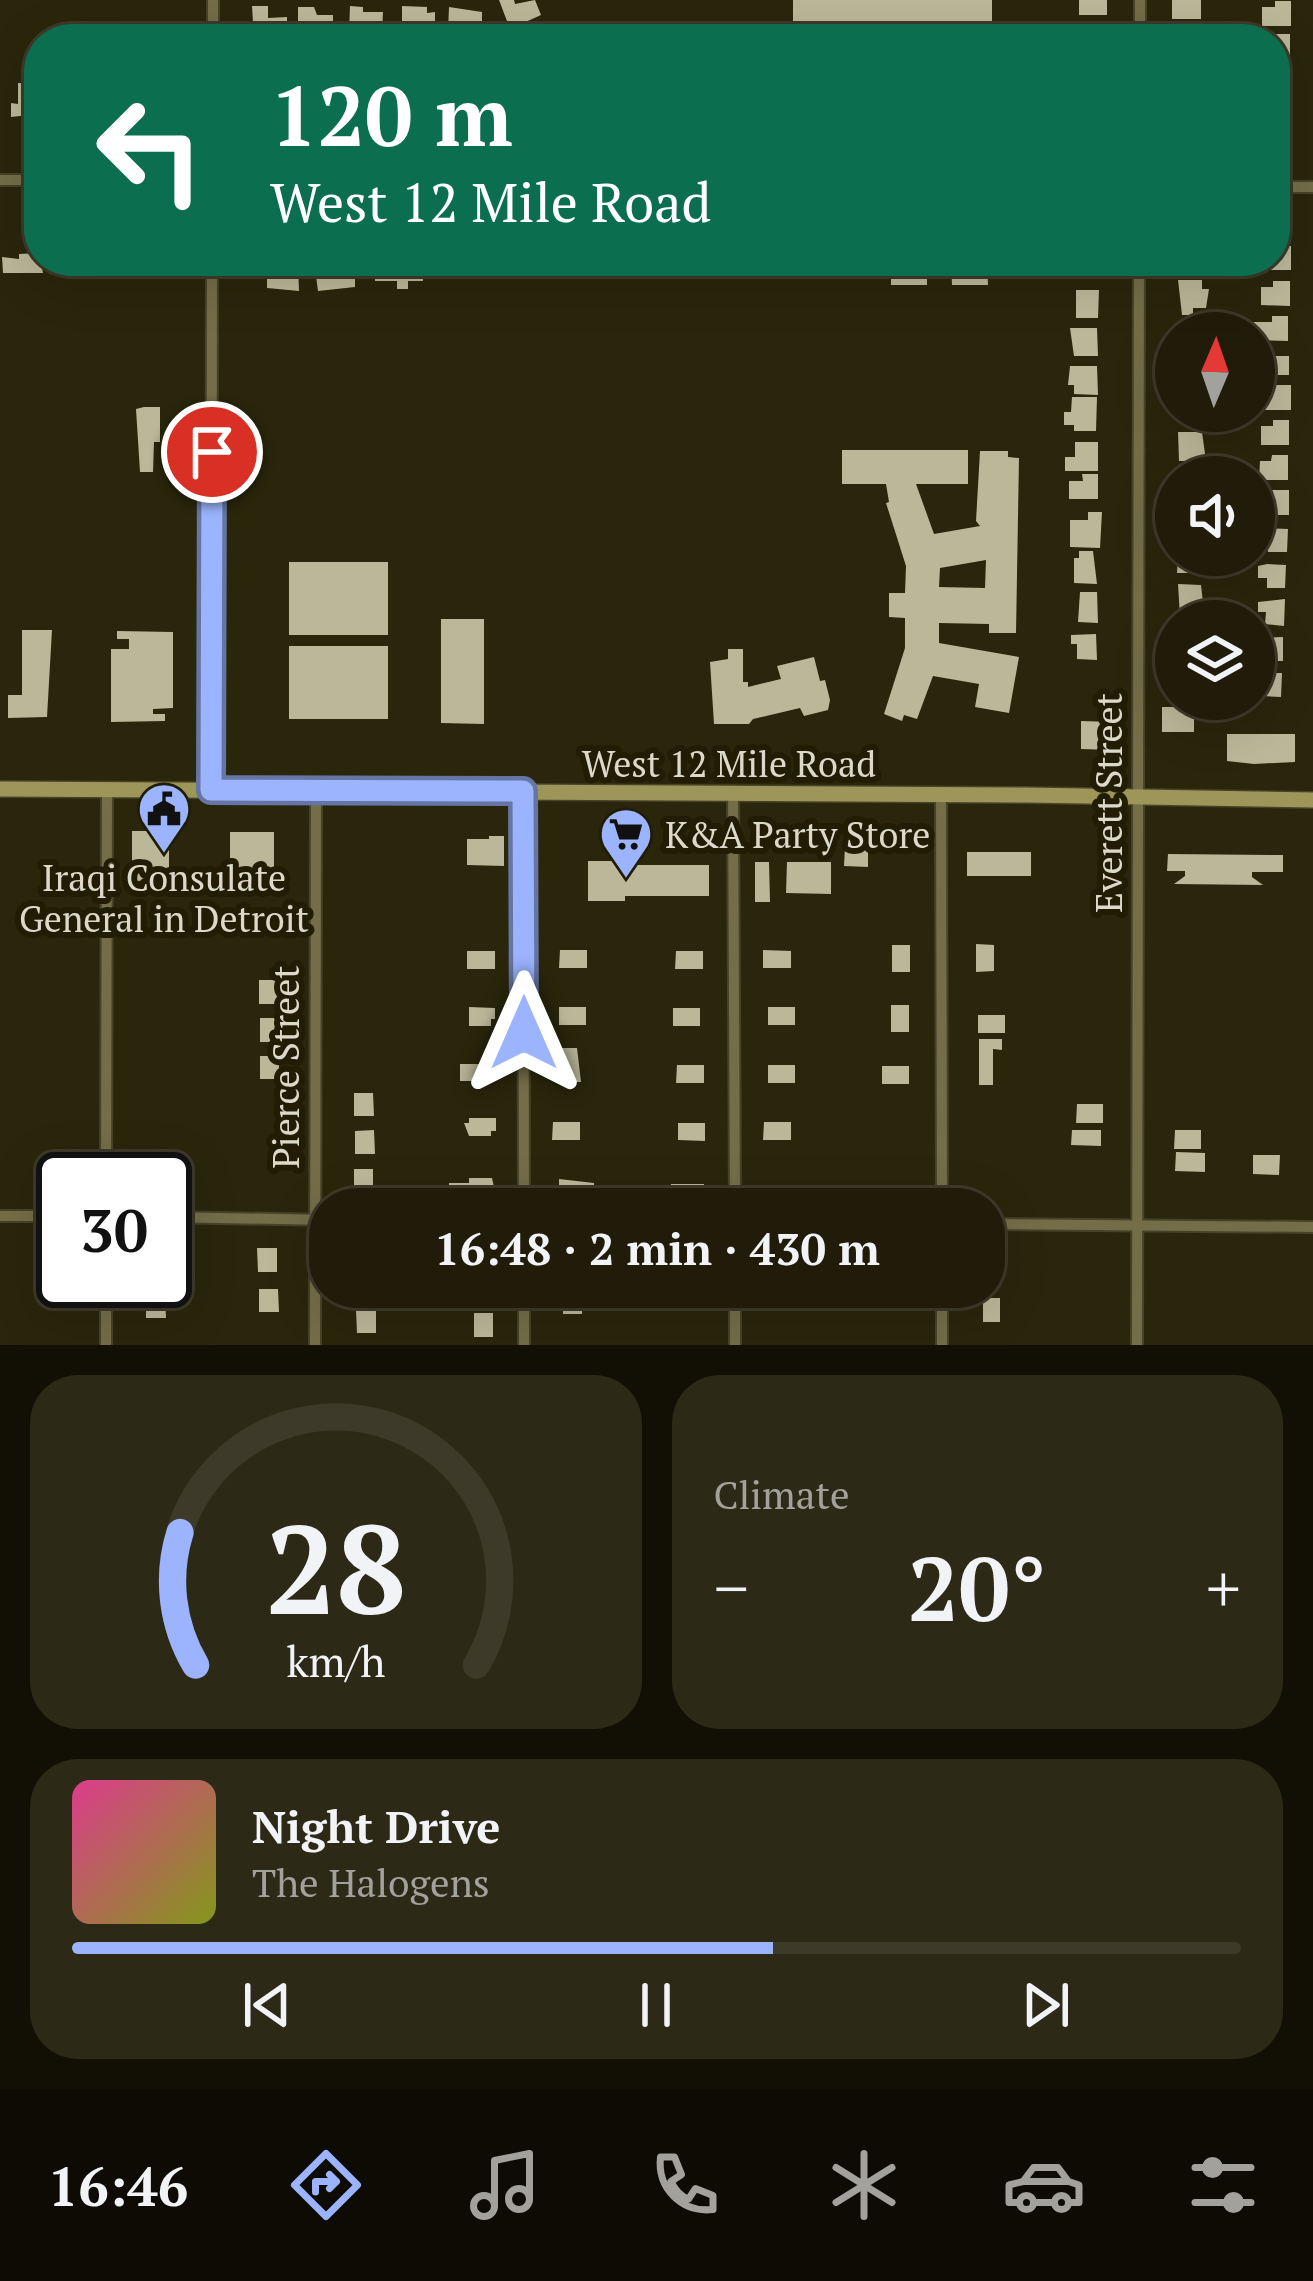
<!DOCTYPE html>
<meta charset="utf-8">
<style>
:root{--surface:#201c09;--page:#2d2917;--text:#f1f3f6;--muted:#a2a19c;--line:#3d3a2a;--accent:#9cb4fd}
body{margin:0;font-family:"PT Serif",serif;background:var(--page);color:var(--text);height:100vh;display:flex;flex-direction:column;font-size:45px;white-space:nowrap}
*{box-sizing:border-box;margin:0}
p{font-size:39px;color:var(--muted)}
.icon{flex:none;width:66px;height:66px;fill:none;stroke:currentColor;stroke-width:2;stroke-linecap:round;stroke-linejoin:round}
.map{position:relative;height:1345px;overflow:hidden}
.sheet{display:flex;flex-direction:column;gap:30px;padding:30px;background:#120f05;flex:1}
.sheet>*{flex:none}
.hud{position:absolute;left:24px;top:24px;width:1266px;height:252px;border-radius:48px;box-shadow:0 12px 48px #0002,0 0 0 3px var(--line);background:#0b6e4f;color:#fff;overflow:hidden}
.needle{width:78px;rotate:2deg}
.controls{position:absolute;left:1155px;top:312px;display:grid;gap:24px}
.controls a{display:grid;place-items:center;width:120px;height:120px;border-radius:50%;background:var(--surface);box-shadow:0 12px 48px #0002,0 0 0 3px var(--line);font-size:60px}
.speed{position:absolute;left:36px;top:1152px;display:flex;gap:24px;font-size:60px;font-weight:700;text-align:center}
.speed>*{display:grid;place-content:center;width:156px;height:156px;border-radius:50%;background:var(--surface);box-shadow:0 12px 48px #0002,0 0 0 3px var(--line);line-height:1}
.speed .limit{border:6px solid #111;border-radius:18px;background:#fff;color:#111}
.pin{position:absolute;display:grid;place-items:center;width:102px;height:102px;color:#fff;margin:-51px;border:6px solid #fff;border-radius:50%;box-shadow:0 3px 12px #0007}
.me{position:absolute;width:132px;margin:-66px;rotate:0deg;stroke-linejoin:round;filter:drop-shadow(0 0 9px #0008)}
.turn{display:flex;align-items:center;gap:42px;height:252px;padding:0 48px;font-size:54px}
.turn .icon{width:156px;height:156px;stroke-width:2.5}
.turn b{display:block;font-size:84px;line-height:102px}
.big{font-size:90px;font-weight:600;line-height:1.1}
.sheet .card{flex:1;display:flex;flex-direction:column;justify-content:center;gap:18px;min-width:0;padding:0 42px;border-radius:48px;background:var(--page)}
.sheet .dial{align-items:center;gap:0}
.dial svg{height:312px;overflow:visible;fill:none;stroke:var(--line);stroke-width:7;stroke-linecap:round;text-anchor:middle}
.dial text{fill:var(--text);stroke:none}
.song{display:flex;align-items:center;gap:36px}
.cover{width:144px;height:144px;border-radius:18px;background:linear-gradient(135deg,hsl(330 70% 55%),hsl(70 70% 35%))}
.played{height:12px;border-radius:6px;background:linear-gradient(90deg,var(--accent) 60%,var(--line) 60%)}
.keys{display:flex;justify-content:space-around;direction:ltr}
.heat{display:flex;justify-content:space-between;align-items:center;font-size:66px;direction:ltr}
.sheet .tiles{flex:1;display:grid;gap:30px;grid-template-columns:1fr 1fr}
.card:last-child{grid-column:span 2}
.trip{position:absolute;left:309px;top:1188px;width:696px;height:120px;border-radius:48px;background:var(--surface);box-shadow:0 12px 48px #0002,0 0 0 3px var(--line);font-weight:600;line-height:120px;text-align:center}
.tab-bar{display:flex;height:192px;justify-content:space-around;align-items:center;background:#0d0b04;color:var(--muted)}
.tab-bar .icon{width:84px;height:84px}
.tab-bar .current{color:var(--accent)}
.tab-bar b{font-size:54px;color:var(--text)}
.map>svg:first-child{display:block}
.building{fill:#bbb799;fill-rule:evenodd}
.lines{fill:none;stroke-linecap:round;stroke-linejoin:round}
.street-casing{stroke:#46432a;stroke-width:14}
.secondary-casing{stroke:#46432a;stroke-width:18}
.street{stroke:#736d48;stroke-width:10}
.secondary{stroke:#9e9559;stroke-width:15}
.route-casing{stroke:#6575a4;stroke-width:30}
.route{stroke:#9cb4fd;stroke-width:21}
.labels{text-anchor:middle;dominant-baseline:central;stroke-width:12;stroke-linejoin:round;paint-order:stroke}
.street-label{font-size:36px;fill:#dbd9ca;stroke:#211d04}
.poi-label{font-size:36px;fill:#dbd9ca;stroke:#211d04;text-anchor:start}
</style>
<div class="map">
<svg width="1313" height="1345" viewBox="0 0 1313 1345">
<rect width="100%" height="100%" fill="#2a260c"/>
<!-- building -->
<g class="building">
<polygon points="499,0 514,0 515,4 535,0 541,15 510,29"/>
<polygon points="793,0 992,0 992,31 953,31 953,39 793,36"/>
<rect x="1079" y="0" width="28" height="15"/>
<rect x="1172" y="0" width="29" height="19"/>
<polygon points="1275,1 1291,1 1291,26 1262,26 1262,7 1275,7"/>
<polygon points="252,6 268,6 268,18 287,17 287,39 254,39"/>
<polygon points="350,6 363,7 363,12 383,12 382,33 349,34"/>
<polygon points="402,6 427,7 427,13 435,12 435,36 402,39"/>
<polygon points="298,7 314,7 317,15 333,15 333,39 298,39"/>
<polygon points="449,7 482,12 482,31 448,31"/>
<rect x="1081" y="25" width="28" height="14"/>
<polygon points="1274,34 1290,34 1290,59 1275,59"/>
<polygon points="18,83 39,84 39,114 11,117 11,103 18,104"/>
<polygon points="1275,102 1290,102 1290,127 1275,126"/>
<rect x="1275" y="135" width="16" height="25"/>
<rect x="1275" y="216" width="15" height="25"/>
<polygon points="1275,246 1291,246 1291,270 1262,270 1262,261 1275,261"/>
<polygon points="39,253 43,273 3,273 2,257 19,259 19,254"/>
<polygon points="72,261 114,261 114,278 72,273"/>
<polygon points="254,261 298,264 299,291 267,288 267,274 254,274"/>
<polygon points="314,261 330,261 330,265 355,262 355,287 318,291"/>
<polygon points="423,261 423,281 408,281 408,289 397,289 397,281 375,281 375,262"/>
<polygon points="701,261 730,261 729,274 701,277"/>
<polygon points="765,261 795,261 795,278 765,275"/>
<rect x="891" y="261" width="36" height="24"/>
<polygon points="951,261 987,261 988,285 952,285"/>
<rect x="1075" y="261" width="23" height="18"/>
<polygon points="1178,280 1202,280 1202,289 1209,289 1206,308 1193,308 1193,315 1182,315"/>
<polygon points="1273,281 1290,281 1290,306 1261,305 1261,287 1273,287"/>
<polygon points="1076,290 1099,290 1098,318 1076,318"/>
<polygon points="1272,316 1288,316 1288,341 1254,340 1249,322 1272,322"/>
<polygon points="1070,328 1097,328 1098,356 1074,356"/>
<rect x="1261" y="356" width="28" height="19"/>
<polygon points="1070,366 1097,366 1098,395 1074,394 1074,385 1068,385"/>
<rect x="1262" y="385" width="29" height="25"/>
<polygon points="1072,397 1097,397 1096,431 1074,431 1074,425 1064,425 1064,412 1071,412"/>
<polygon points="144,407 160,407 160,442 154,442 153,472 140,472 136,409"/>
<polygon points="1273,420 1289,420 1289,445 1261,445 1261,426 1273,426"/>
<polygon points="1178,432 1202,432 1206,461 1179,461"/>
<polygon points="1075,442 1098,442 1098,471 1065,471 1065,457 1075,457"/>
<path d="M842,450H968V484H916L934,534L980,526L976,521L980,451H1008V457L1019,458L1016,633H989V624L939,623V643L1019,657L1009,713L975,707L979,684L933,676L917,719L904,715L902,721L884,714L905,648V618L889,617V593H905L906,566L886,503L889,502L886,484H842ZM986,560L985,588L939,587L940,568Z"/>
<polygon points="1272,455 1288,455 1288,480 1259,480 1260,461 1271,461"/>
<polygon points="1082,474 1098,474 1098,499 1069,499 1069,481 1083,481"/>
<polygon points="1271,490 1289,490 1289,515 1261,515 1261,496 1271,496"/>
<polygon points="1088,512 1102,512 1100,548 1070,547 1070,520 1088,520"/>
<polygon points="1263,528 1288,529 1287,552 1268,552 1268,546 1259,542"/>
<polygon points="1079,551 1093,551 1097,584 1074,583 1074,558 1079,558"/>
<polygon points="1178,555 1200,555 1200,573 1177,573"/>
<rect x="289" y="562" width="99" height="73"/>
<polygon points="1267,564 1286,565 1285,588 1267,588 1267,578 1258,578 1258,566"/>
<polygon points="1178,584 1201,585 1204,611 1195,611 1195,617 1180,617"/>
<polygon points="1080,592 1097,592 1098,623 1078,622"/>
<polygon points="1285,599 1284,626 1265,624 1266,612 1258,612 1258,602"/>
<polygon points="441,619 484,619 484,724 441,723"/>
<polygon points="22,630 52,630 47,717 8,718 8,695 22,695"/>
<polygon points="117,631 173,632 173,708 153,709 153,714 165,714 165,721 111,722 111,649 129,649 129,639 117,639"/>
<polygon points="1096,634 1097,660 1077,659 1077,644 1071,644 1071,635"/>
<polygon points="1283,637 1283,661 1263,661 1264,648 1256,648 1256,638"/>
<rect x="289" y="646" width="99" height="73"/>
<polygon points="728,649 743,649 743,682 748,682 748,687 781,679 777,666 814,657 820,681 825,680 830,700 828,710 804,716 800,708 753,719 749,724 714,724 710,662 728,659"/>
<polygon points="1256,673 1282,673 1281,697 1262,696 1263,684 1256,684"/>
<rect x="1162" y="707" width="32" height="25"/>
<polygon points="1081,721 1112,722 1111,750 1081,749"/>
<polygon points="1227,734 1295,734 1295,762 1254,764 1227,761"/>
<polygon points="132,831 169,831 169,880 132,881"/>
<rect x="230" y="832" width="44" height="38"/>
<polygon points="489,836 504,836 504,866 467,865 467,839 489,839"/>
<polygon points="845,847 868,848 868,867 844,866"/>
<rect x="967" y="852" width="64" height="24"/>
<polygon points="1168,854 1283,855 1283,872 1252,872 1252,877 1263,885 1174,884 1185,876 1185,871 1167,871"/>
<polygon points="588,861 625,861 625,865 709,865 709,896 625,896 625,901 588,901"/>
<polygon points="755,862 769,862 770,902 755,902"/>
<polygon points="787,862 831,862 831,894 786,893"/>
<polygon points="976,944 994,945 994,971 976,972"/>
<rect x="892" y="945" width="18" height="27"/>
<polygon points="560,950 587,950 587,968 559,968"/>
<polygon points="763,950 791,951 791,968 763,968"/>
<rect x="467" y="951" width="28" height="18"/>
<polygon points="676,951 703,951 703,969 675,969"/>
<rect x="259" y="980" width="19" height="24"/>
<rect x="891" y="1005" width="18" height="27"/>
<polygon points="469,1007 495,1008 495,1019 491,1019 491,1026 469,1026"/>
<rect x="559" y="1007" width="27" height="18"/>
<rect x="768" y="1007" width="27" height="18"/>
<rect x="673" y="1008" width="27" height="18"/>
<rect x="978" y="1015" width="27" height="18"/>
<rect x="260" y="1018" width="19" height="24"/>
<polygon points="979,1039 1002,1039 1002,1050 993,1049 993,1085 979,1085"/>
<polygon points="558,1048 577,1048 581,1082 559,1082 559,1076 554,1076"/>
<rect x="260" y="1056" width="19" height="23"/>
<polygon points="460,1064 491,1064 492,1081 460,1081"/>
<polygon points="677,1065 704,1065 704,1083 676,1083"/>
<rect x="768" y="1065" width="27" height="18"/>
<rect x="882" y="1066" width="27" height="18"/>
<polygon points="354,1093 373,1093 374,1116 354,1116"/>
<polygon points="1077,1104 1103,1104 1103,1123 1076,1123"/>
<polygon points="469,1118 496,1118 496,1131 491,1131 491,1136 469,1136 464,1123 469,1123"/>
<polygon points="553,1122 580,1122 580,1140 552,1140"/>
<polygon points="764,1122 791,1122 791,1140 763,1140"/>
<polygon points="678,1123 705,1123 705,1141 678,1140"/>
<polygon points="374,1130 375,1154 355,1154 355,1131"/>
<polygon points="1072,1130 1101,1130 1101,1146 1071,1145"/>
<polygon points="1175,1130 1201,1130 1201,1149 1174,1149"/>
<polygon points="1176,1152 1205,1153 1205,1172 1175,1171"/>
<polygon points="1253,1155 1280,1155 1279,1175 1253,1174"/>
<rect x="354" y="1169" width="19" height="24"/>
<polygon points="469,1178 492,1178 496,1196 449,1196 449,1183 469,1183"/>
<polygon points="559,1179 594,1183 594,1196 559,1196"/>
<polygon points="671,1184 704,1184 704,1199 670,1199"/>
<polygon points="257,1248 277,1248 277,1272 258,1272"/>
<polygon points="1001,1260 1001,1285 984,1285 984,1261"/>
<polygon points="259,1289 278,1289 279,1312 259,1312"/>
<rect x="563" y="1290" width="19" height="24"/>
<polygon points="146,1294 165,1294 166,1318 146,1318"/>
<rect x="983" y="1298" width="17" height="24"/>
<polygon points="356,1310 376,1310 376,1333 357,1333"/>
<rect x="474" y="1313" width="19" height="24"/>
</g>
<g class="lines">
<!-- street casing -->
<g class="street-casing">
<g id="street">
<polyline points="213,39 213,0"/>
<polyline points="1140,39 1140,0"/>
<polyline points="0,180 39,180"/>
<polyline points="1275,187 1313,187"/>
<polyline points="211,790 212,261"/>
<polyline points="523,791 524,1209"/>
<polyline points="733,793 735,1209"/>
<polyline points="941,794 942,1209"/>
<polyline points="106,1179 107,790"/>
<polyline points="0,1216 63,1216"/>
<polyline points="165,1217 330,1220"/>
<polyline points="984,1224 1313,1227"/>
<polyline points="106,1281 106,1345"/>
<polyline points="524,1287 524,1345"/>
<polyline points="735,1287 735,1345"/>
<polyline points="942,1287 942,1345"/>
<polyline points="315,1345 316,790"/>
<polyline points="1137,1345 1139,261"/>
</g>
</g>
<!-- secondary casing -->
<g class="secondary-casing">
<polyline id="secondary" points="0,789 1026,795 1313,800"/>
</g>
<!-- street -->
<use href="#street" class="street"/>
<!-- secondary -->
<use href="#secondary" class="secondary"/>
</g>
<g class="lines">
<!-- route casing -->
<g class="route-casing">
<polyline id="route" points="212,452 211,790 523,791 524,1033"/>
</g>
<!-- route -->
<use href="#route" class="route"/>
</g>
<!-- icons -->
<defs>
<g id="civic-pin" transform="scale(2.7)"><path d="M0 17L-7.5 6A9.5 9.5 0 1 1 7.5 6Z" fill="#9cb4fd" stroke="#211d04"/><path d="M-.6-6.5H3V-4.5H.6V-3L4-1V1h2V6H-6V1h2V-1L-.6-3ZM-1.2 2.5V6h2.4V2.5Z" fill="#111"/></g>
<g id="supermarket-pin" transform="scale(2.7)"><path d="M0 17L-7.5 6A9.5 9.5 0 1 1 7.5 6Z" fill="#9cb4fd" stroke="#211d04"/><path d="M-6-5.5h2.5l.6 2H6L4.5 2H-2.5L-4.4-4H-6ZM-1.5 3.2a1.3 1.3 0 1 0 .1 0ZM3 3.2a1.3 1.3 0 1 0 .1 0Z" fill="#111"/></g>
</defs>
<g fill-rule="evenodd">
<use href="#civic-pin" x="164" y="809"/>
<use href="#supermarket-pin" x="626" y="834"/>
</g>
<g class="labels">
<!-- street labels -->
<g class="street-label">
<text x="729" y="763">West 12 Mile Road</text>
<text transform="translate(1108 803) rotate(-90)">Everett Street</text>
<text transform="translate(285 1067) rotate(-90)">Pierce Street</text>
</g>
<!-- poi labels -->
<g class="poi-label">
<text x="665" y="834">K&amp;A Party Store</text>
<text x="164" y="877" text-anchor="middle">Iraqi Consulate<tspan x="164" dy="41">General in Detroit</tspan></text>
</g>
</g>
</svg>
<div class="controls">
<a><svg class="needle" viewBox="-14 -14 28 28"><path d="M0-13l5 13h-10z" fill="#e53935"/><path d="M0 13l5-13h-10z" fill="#a2a19c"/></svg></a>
<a><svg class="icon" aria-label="sound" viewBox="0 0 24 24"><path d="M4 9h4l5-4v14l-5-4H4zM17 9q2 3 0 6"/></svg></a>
<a><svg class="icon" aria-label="layers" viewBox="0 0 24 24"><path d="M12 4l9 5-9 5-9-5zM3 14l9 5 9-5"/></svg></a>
</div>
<div class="speed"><div class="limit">30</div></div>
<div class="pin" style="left:212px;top:452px;background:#d93025"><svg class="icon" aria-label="arrive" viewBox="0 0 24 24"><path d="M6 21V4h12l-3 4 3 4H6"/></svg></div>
<svg class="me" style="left:524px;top:1033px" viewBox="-20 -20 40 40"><path d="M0-17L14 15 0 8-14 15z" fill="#9cb4fd" stroke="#fff" stroke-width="4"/></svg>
<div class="trip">16:48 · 2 min · 430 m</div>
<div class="hud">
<div class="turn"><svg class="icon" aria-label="left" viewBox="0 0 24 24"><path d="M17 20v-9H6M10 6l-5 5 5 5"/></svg><div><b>120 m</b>West 12 Mile Road</div></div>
</div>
</div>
<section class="sheet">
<div class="tiles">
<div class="card dial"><svg viewBox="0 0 100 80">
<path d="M14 69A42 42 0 1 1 86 69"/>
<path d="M14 69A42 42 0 0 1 10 35" stroke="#9cb4fd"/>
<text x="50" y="56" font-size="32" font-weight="700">28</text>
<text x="50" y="72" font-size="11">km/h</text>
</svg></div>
<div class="card"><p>Climate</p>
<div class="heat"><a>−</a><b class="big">20°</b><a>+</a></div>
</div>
<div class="card">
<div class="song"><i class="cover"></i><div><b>Night Drive</b><p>The Halogens</p></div></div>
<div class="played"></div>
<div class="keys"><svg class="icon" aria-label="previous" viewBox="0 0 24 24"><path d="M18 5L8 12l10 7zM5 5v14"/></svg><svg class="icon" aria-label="pause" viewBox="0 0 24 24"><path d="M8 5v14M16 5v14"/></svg><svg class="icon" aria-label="next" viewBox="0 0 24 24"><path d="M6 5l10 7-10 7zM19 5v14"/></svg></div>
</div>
</div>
</section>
<nav class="tab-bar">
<b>16:46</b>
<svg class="icon current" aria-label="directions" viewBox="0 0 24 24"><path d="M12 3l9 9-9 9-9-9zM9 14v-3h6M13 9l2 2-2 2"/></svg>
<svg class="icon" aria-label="music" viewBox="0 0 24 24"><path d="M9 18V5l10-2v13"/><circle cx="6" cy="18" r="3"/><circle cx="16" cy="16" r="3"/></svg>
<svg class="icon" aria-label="phone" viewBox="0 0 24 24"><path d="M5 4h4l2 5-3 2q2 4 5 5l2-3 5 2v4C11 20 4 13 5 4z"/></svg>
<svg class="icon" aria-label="climate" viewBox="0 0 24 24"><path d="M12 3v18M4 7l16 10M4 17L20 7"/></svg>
<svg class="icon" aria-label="car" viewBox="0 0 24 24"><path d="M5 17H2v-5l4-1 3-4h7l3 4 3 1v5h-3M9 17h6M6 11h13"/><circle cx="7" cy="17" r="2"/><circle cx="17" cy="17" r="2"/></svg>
<svg class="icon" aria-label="filters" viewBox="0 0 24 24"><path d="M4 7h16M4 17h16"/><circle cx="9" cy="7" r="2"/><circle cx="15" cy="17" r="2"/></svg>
</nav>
